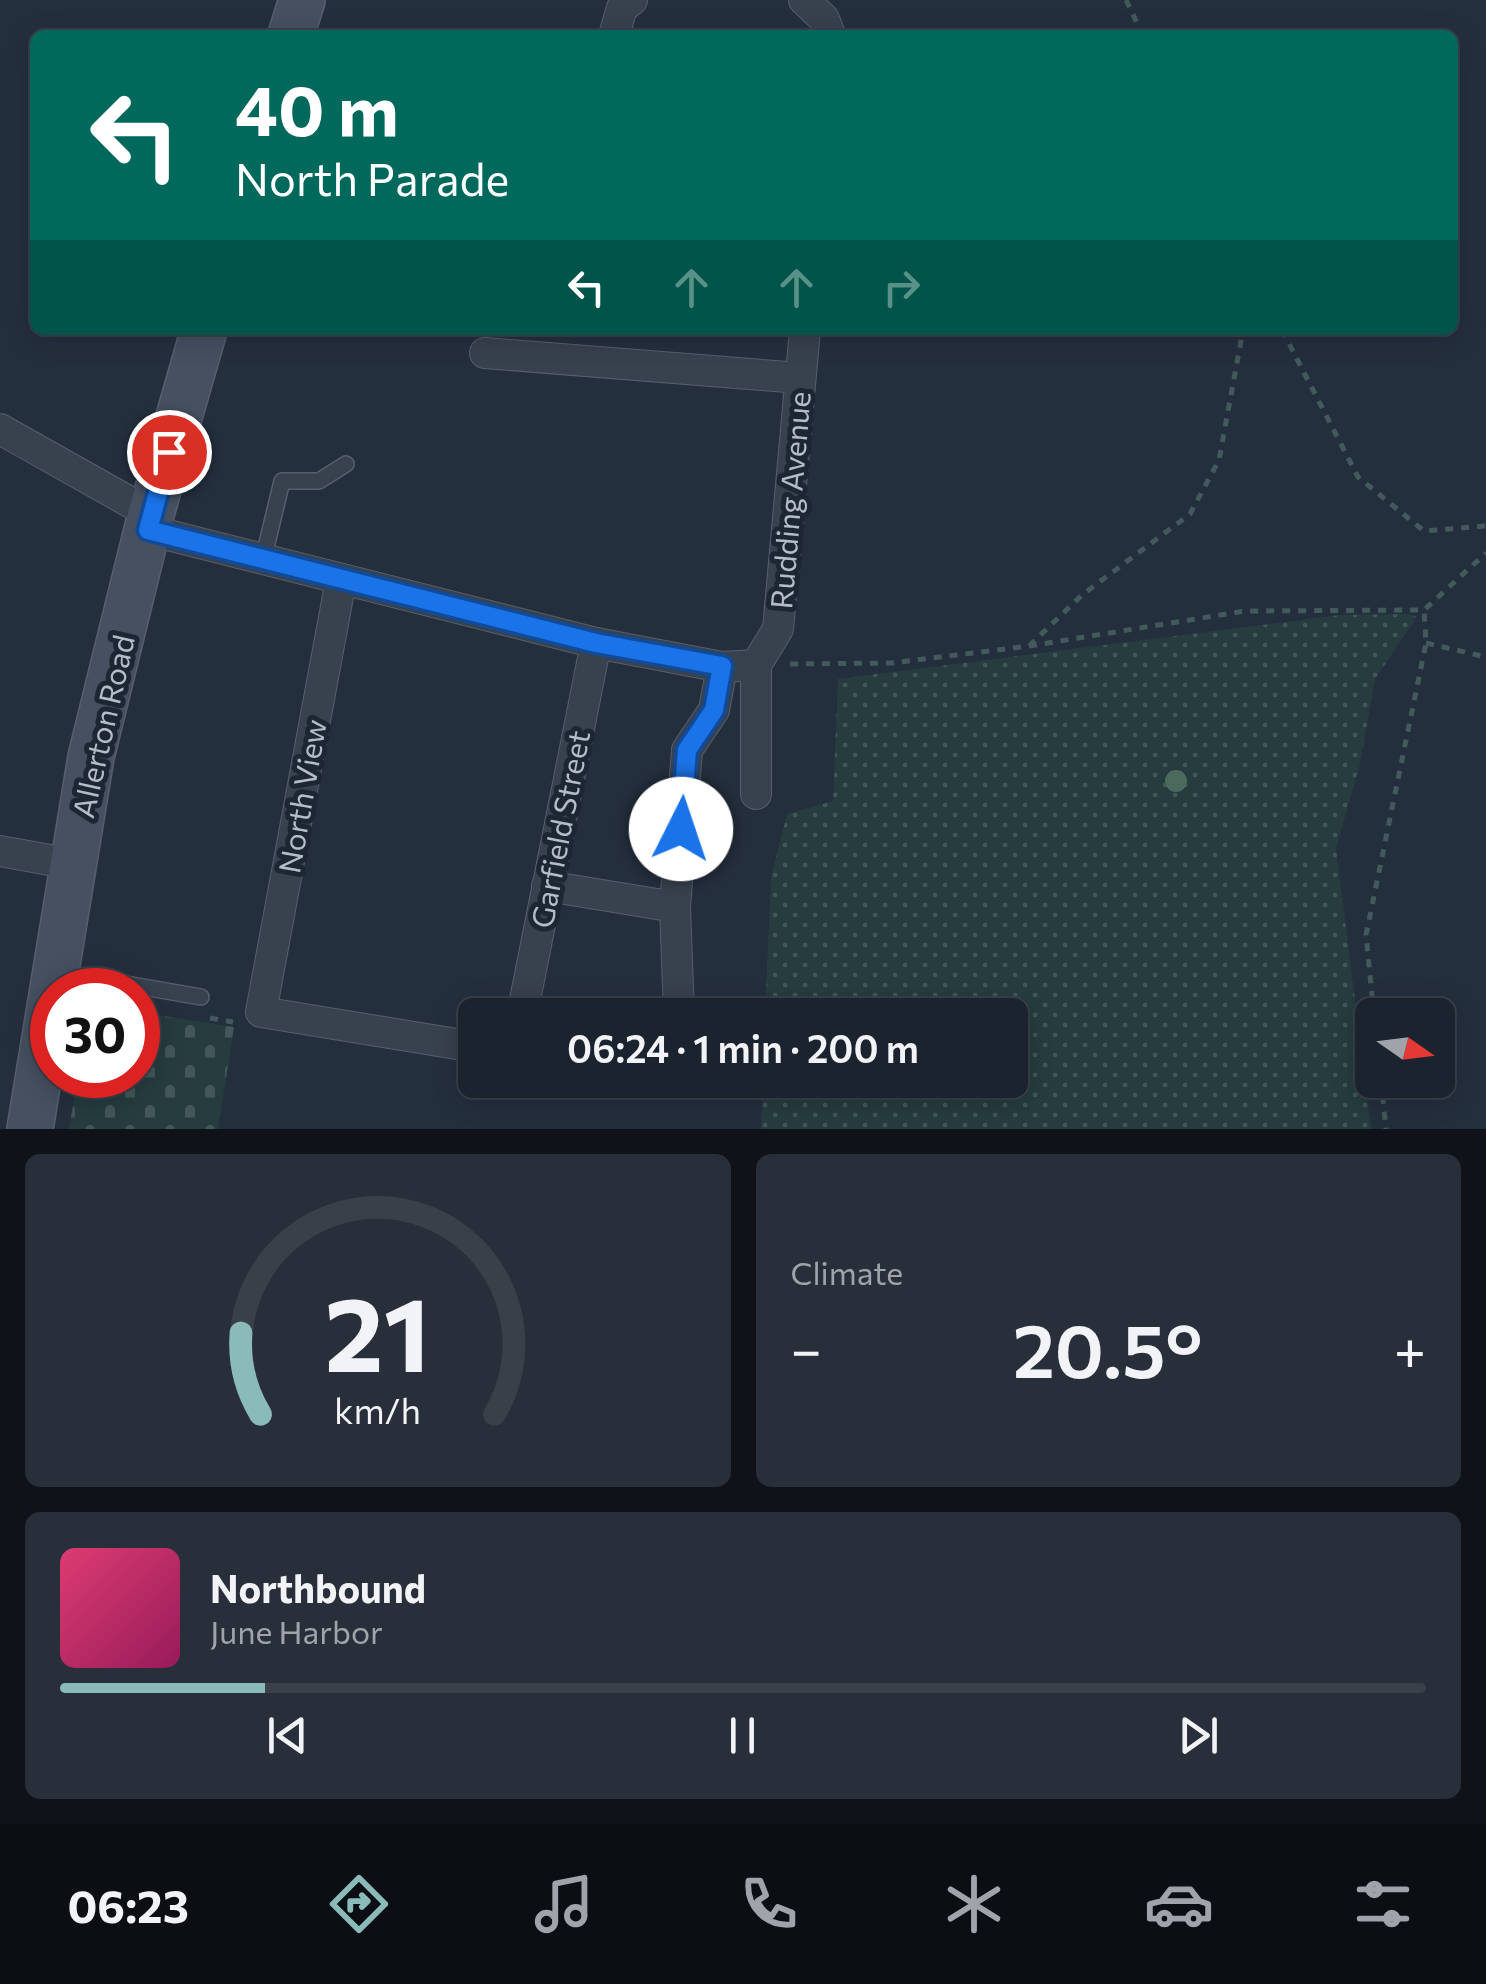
<!DOCTYPE html>
<meta charset="utf-8">
<style>
:root{--surface:#1b232e;--page:#282f3a;--text:#f1f3f6;--muted:#a0a4aa;--line:#39404a;--accent:#8bbbb9}
body{margin:0;font-family:Commissioner,sans-serif;background:var(--page);color:var(--text);height:100vh;display:flex;flex-direction:column;font-size:38px;white-space:nowrap}
*{box-sizing:border-box;margin:0}
p{font-size:32px;color:var(--muted)}
.icon{flex:none;width:55px;height:55px;fill:none;stroke:currentColor;stroke-width:2;stroke-linecap:round;stroke-linejoin:round}
.map{position:relative;height:1129px;overflow:hidden}
.details{display:flex;flex-direction:column;gap:25px;padding:25px;background:#0f1319;flex:1}
.details>*{flex:none}
.banner{position:absolute;left:30px;top:30px;width:1428px;height:305px;border-radius:15px;box-shadow:0 5px 25px #0003,0 0 0 2px var(--line);background:#00695c;color:#fff;overflow:hidden}
.needle{width:65px;rotate:104deg}
.controls{position:absolute;left:1355px;top:998px;display:grid;gap:20px}
.controls a{display:grid;place-items:center;width:100px;height:100px;border-radius:15px;background:var(--surface);box-shadow:0 5px 25px #0003,0 0 0 2px var(--line);font-size:50px}
.speed{position:absolute;left:30px;top:968px;display:flex;gap:20px;font-size:50px;font-weight:700;text-align:center}
.speed>*{display:grid;place-content:center;width:130px;height:130px;border-radius:50%;background:var(--surface);box-shadow:0 5px 25px #0003,0 0 0 2px var(--line);line-height:1}
.speed .limit{border:15px solid #d22;background:#fff;color:#111}
.pin{position:absolute;display:grid;place-items:center;width:85px;height:85px;color:#fff;margin:-42px;border:5px solid #fff;border-radius:50%;box-shadow:0 2px 10px #0007}
.me{position:absolute;width:110px;margin:-55px;rotate:4deg;stroke-linejoin:round;filter:drop-shadow(0 0 8px #0008)}
.turn{display:flex;align-items:center;gap:35px;height:210px;padding:0 40px;font-size:45px}
.turn .icon{width:130px;height:130px;stroke-width:2.5}
.turn b{display:block;font-size:70px;line-height:85px}
.lanes{display:flex;align-items:center;height:95px;padding:0 40px;background:#0003;justify-content:center;gap:50px;direction:ltr}
.lanes .off{opacity:.35}
.big{font-size:75px;font-weight:600;line-height:1.1}
.details .tile{flex:1;display:flex;flex-direction:column;justify-content:center;gap:15px;min-width:0;padding:0 35px;border-radius:15px;background:var(--page)}
.details .dial{align-items:center;gap:0}
.dial svg{height:260px;overflow:visible;fill:none;stroke:var(--line);stroke-width:7;stroke-linecap:round;text-anchor:middle}
.dial text{fill:var(--text);stroke:none}
.song{display:flex;align-items:center;gap:30px}
.cover{width:120px;height:120px;border-radius:15px;background:linear-gradient(135deg,hsl(340 70% 55%),hsl(330 70% 35%))}
.played{height:10px;border-radius:5px;background:linear-gradient(90deg,var(--accent) 15%,var(--line) 15%)}
.keys{display:flex;justify-content:space-around;direction:ltr}
.heat{display:flex;justify-content:space-between;align-items:center;font-size:55px;direction:ltr}
.details .tiles{flex:1;display:grid;gap:25px;grid-template-columns:1fr 1fr}
.tile:last-child{grid-column:span 2}
.trip{position:absolute;left:458px;top:998px;width:570px;height:100px;border-radius:15px;background:var(--surface);box-shadow:0 5px 25px #0003,0 0 0 2px var(--line);font-weight:600;line-height:100px;text-align:center}
.dock{display:flex;height:160px;justify-content:space-around;align-items:center;background:#0b0e12;color:var(--muted)}
.dock .icon{width:70px;height:70px}
.dock .selected{color:var(--accent)}
.dock b{font-size:45px;color:var(--text)}
.map>svg:first-child{display:block}
.grass{fill:url(#grass-dots)}
.cemetery{fill:url(#cemetery-stones)}
.lines{fill:none;stroke-linecap:round;stroke-linejoin:round}
.lane-casing{stroke:#565f6c;stroke-width:18}
.street-casing{stroke:#565f6c;stroke-width:32}
.secondary-casing{stroke:#565f6c;stroke-width:48}
.path{stroke:#44595c;stroke-width:5;stroke-dasharray:8 8;stroke-linecap:butt}
.lane{stroke:#38414e;stroke-width:15}
.street{stroke:#38414e;stroke-width:30}
.secondary{stroke:#465061;stroke-width:45}
.tree{fill:#4b6a5d}
.route-casing{stroke:#114b97;stroke-width:25}
.route{stroke:#1a73e8;stroke-width:18}
.labels{text-anchor:middle;dominant-baseline:central;stroke-width:10;stroke-linejoin:round;paint-order:stroke}
.street-label{font-size:30px;fill:#b4bcc9;stroke:#1d2633}
</style>
<div class="map">
<svg width="1486" height="1129" viewBox="0 0 1486 1129">
<defs>
<pattern id="grass-dots" width="8" height="8" patternUnits="userSpaceOnUse" patternTransform="scale(2.5)"><rect width="8" height="8" fill="#263c3f"/><path d="M2 2h.1M6 6h.1" fill="none" stroke="#435659" stroke-width="1.8" stroke-linecap="round"/></pattern>
<pattern id="cemetery-stones" width="16" height="16" patternUnits="userSpaceOnUse" patternTransform="scale(2.5)"><rect width="16" height="16" fill="#263c3f"/><path d="M2 7V4a2 2 0 0 1 4 0v3zM10 15v-3a2 2 0 0 1 4 0v3z" fill="#435659"/></pattern>
</defs>
<rect width="100%" height="100%" fill="#242f3e"/>
<!-- grass -->
<polygon class="grass" points="1407,614 1417,617 1375,679 1360,764 1336,848 1371,1129 761,1129 763,1080 1010,1080 1010,1015 765,1015 771,878 787,814 833,801 838,679 1341,615"/>
<!-- cemetery -->
<polygon class="cemetery" points="138,1012 234,1027 218,1129 69,1129 78,1075 138,1075"/>
<g class="lines">
<!-- lane casing -->
<g class="lane-casing">
<g id="lane">
<polyline points="263,560 282,481 319,481 346,464"/>
<polyline points="62,973 201,997"/>
</g>
</g>
<!-- street casing -->
<g class="street-casing">
<g id="street">
<polyline points="804,0 824,19 830,35"/>
<polyline points="614,35 622,8 632,0"/>
<polyline points="485,353 800,378"/>
<polyline points="0,429 151,514"/>
<polyline points="148,530 596,643 722,667 756,665"/>
<polyline points="341,580 261,1012 475,1047"/>
<polyline points="756,665 778,629 805,330"/>
<polyline points="756,665 756,794"/>
<polyline points="0,851 72,864"/>
<polyline points="547,886 675,907 687,750 714,710 722,667"/>
<polyline points="675,907 679,1015"/>
<polyline points="522,1015 596,643"/>
</g>
</g>
<!-- secondary casing -->
<g class="secondary-casing">
<g id="secondary">
<polyline points="291,35 302,0"/>
<polyline points="30,1129 91,757 151,514 204,330"/>
</g>
</g>
<!-- path -->
<g class="path">
<polyline points="1126,0 1143,35"/>
<polyline points="1282,330 1358,477 1424,531 1486,526"/>
<polyline points="1426,643 1486,657"/>
<polyline points="1029,646 1082,595 1190,514 1219,460 1243,330"/>
<polyline points="790,664 892,663 1029,646 1245,611 1424,610 1486,553"/>
<polyline points="1374,1015 1366,935 1426,643 1424,610"/>
<polyline points="210,1018 233,1022"/>
<polyline points="1381,1080 1386,1129"/>
</g>
<!-- lane -->
<use href="#lane" class="lane"/>
<!-- street -->
<use href="#street" class="street"/>
<!-- secondary -->
<use href="#secondary" class="secondary"/>
</g>
<!-- trees -->
<circle class="tree" cx="1176" cy="781" r="11"/>
<g class="lines">
<!-- route casing -->
<g class="route-casing">
<polyline id="route" points="169,452 148,530 596,643 722,666 714,710 687,750 681,829"/>
</g>
<!-- route -->
<use href="#route" class="route"/>
</g>
<g class="labels">
<!-- street labels -->
<g class="street-label">
<text transform="translate(789 500) rotate(-85)">Rudding Avenue</text>
<text transform="translate(102 726) rotate(-77)">Allerton Road</text>
<text transform="translate(301 796) rotate(-80)">North View</text>
<text transform="translate(559 829) rotate(-79)">Garfield Street</text>
</g>
</g>
</svg>
<div class="controls">
<a><svg class="needle" viewBox="-14 -14 28 28"><path d="M0-13l5 13h-10z" fill="#e53935"/><path d="M0 13l5-13h-10z" fill="#a0a4aa"/></svg></a>
</div>
<div class="speed"><div class="limit">30</div></div>
<div class="pin" style="left:169px;top:452px;background:#d93025"><svg class="icon" aria-label="arrive" viewBox="0 0 24 24"><path d="M6 21V4h12l-3 4 3 4H6"/></svg></div>
<svg class="me" style="left:681px;top:829px" viewBox="-20 -20 40 40"><circle r="19" fill="#fff"/><path d="M0-13L10 11 0 6-10 11z" fill="#1a73e8"/></svg>
<div class="trip">06:24 · 1 min · 200 m</div>
<div class="banner">
<div class="turn"><svg class="icon" aria-label="left" viewBox="0 0 24 24"><path d="M17 20v-9H6M10 6l-5 5 5 5"/></svg><div><b>40 m</b>North Parade</div></div>
<div class="lanes"><svg class="icon" aria-label="left" viewBox="0 0 24 24"><path d="M17 20v-9H6M10 6l-5 5 5 5"/></svg><svg class="icon off" aria-label="ahead" viewBox="0 0 24 24"><path d="M12 20V5M6 11l6-6 6 6"/></svg><svg class="icon off" aria-label="ahead" viewBox="0 0 24 24"><path d="M12 20V5M6 11l6-6 6 6"/></svg><svg class="icon off" aria-label="right" viewBox="0 0 24 24"><path d="M7 20v-9h11M14 6l5 5-5 5"/></svg></div>
</div>
</div>
<section class="details">
<div class="tiles">
<div class="tile dial"><svg viewBox="0 0 100 80">
<path d="M14 69A42 42 0 1 1 86 69"/>
<path d="M14 69A42 42 0 0 1 8 44" stroke="#8bbbb9"/>
<text x="50" y="56" font-size="32" font-weight="700">21</text>
<text x="50" y="72" font-size="11">km/h</text>
</svg></div>
<div class="tile"><p>Climate</p>
<div class="heat"><a>−</a><b class="big">20.5°</b><a>+</a></div>
</div>
<div class="tile">
<div class="song"><i class="cover"></i><div><b>Northbound</b><p>June Harbor</p></div></div>
<div class="played"></div>
<div class="keys"><svg class="icon" aria-label="previous" viewBox="0 0 24 24"><path d="M18 5L8 12l10 7zM5 5v14"/></svg><svg class="icon" aria-label="pause" viewBox="0 0 24 24"><path d="M8 5v14M16 5v14"/></svg><svg class="icon" aria-label="next" viewBox="0 0 24 24"><path d="M6 5l10 7-10 7zM19 5v14"/></svg></div>
</div>
</div>
</section>
<nav class="dock">
<b>06:23</b>
<svg class="icon selected" aria-label="directions" viewBox="0 0 24 24"><path d="M12 3l9 9-9 9-9-9zM9 14v-3h6M13 9l2 2-2 2"/></svg>
<svg class="icon" aria-label="music" viewBox="0 0 24 24"><path d="M9 18V5l10-2v13"/><circle cx="6" cy="18" r="3"/><circle cx="16" cy="16" r="3"/></svg>
<svg class="icon" aria-label="phone" viewBox="0 0 24 24"><path d="M5 4h4l2 5-3 2q2 4 5 5l2-3 5 2v4C11 20 4 13 5 4z"/></svg>
<svg class="icon" aria-label="climate" viewBox="0 0 24 24"><path d="M12 3v18M4 7l16 10M4 17L20 7"/></svg>
<svg class="icon" aria-label="car" viewBox="0 0 24 24"><path d="M5 17H2v-5l4-1 3-4h7l3 4 3 1v5h-3M9 17h6M6 11h13"/><circle cx="7" cy="17" r="2"/><circle cx="17" cy="17" r="2"/></svg>
<svg class="icon" aria-label="filters" viewBox="0 0 24 24"><path d="M4 7h16M4 17h16"/><circle cx="9" cy="7" r="2"/><circle cx="15" cy="17" r="2"/></svg>
</nav>
